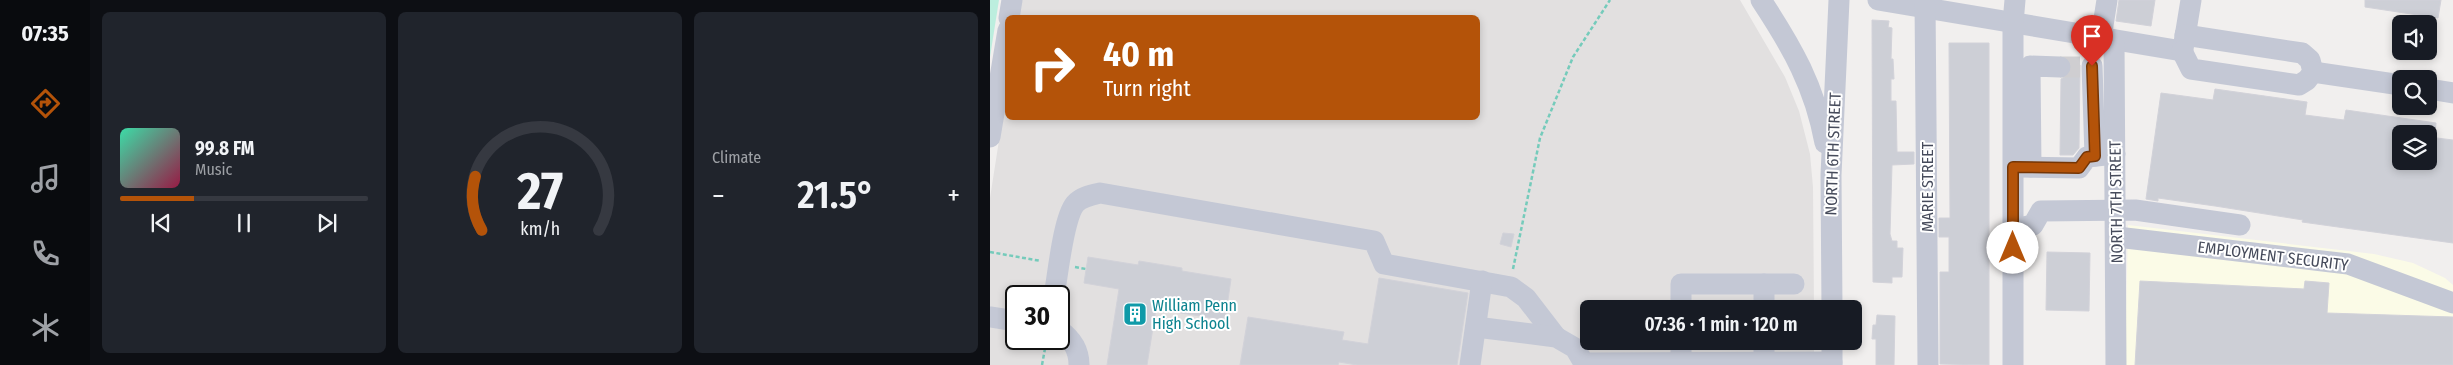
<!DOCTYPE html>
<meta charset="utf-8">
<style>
:root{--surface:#171b24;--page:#20242c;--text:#f1f3f6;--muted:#9ea1a6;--line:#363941;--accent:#b45309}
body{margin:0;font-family:"Fira Sans Condensed",sans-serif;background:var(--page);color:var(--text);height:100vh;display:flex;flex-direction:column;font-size:19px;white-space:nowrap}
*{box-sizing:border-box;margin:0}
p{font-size:16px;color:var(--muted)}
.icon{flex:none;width:28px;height:28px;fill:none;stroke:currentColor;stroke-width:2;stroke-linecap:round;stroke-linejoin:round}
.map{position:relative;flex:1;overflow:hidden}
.sheet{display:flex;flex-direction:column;gap:12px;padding:12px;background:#0d0f14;width:900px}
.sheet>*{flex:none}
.hud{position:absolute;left:15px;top:15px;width:475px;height:105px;border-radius:8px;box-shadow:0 2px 8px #0003;background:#b45309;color:#fff;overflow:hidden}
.buttons{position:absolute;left:1402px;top:15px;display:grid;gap:10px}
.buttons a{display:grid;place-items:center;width:45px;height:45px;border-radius:8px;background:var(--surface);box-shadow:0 2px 8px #0003;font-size:25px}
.speed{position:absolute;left:15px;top:285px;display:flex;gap:10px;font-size:25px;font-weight:700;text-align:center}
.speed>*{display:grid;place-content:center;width:65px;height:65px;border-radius:50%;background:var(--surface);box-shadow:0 2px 8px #0003;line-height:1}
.speed .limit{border:2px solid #111;border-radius:8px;background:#fff;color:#111}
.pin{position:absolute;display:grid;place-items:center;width:42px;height:42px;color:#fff;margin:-51px -21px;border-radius:50% 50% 50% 0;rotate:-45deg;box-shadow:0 0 5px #0007}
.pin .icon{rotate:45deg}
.me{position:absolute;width:55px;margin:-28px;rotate:0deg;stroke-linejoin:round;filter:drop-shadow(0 0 4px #0008)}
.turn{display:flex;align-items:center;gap:18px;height:105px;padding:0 15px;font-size:22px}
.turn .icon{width:65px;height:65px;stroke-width:2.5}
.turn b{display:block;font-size:35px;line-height:42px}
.big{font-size:38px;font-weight:600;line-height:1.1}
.sheet .widget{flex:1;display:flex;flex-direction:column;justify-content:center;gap:8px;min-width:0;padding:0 18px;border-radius:8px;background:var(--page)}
.sheet .dial{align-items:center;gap:0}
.dial svg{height:130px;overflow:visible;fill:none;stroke:var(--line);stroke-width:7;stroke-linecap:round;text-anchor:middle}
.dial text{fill:var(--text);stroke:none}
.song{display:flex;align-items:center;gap:15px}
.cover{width:60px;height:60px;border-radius:8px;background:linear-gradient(135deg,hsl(160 70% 55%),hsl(340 70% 35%))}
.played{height:5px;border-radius:2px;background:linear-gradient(90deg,var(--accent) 30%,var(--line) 30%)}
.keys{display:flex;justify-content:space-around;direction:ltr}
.heat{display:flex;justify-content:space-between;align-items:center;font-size:28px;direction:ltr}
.sheet .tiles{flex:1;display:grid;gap:12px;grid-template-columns:repeat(3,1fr)}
.trip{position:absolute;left:590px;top:300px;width:282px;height:50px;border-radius:8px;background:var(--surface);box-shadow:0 2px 8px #0003;font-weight:600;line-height:50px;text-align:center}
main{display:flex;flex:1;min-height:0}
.tab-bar{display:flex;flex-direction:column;width:90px;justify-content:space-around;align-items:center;background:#090b0e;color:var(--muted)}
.tab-bar .icon{width:35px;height:35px}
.tab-bar .active{color:var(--accent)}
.tab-bar b{font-size:22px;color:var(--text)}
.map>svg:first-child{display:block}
.commercial{fill:#fbfbe7}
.education{fill:#e2e0e0;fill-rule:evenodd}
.green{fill:#bceede}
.building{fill:#cdcfd6;stroke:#d2d2d9}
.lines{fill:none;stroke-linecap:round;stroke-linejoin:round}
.minor-tunnel{stroke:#cfced1;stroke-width:21;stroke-dasharray:21 11;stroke-linecap:butt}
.path{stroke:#75cbbb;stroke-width:2.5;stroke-dasharray:4 2.5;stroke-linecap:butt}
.minor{stroke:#c4c8d5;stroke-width:21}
.route-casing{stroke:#753606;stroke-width:12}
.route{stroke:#b45309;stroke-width:9}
.labels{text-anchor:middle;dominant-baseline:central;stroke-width:4;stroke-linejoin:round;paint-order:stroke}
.street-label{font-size:16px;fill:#464b5b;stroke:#fff}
.culture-label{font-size:16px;fill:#0d838f;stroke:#fff;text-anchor:start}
</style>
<main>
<nav class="tab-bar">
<b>07:35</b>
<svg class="icon active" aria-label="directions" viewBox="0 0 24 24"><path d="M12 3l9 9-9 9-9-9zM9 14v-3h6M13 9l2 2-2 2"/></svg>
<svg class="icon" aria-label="music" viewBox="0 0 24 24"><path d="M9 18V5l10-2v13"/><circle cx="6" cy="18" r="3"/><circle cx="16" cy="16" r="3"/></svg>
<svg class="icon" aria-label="phone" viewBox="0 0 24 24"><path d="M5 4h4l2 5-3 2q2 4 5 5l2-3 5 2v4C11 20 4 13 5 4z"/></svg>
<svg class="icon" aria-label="climate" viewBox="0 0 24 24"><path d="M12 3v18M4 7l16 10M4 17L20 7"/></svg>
</nav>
<section class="sheet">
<div class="tiles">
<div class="widget">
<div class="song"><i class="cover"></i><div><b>99.8 FM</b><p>Music</p></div></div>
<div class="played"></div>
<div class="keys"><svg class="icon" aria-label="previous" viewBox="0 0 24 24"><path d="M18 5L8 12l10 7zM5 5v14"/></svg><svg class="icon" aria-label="pause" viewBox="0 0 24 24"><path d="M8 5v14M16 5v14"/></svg><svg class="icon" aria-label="next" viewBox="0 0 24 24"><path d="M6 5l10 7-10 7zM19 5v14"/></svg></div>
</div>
<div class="widget dial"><svg viewBox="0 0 100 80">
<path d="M14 69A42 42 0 1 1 86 69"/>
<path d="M14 69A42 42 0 0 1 10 36" stroke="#b45309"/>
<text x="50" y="56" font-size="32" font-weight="700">27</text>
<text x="50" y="72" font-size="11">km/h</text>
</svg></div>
<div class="widget"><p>Climate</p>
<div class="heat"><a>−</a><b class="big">21.5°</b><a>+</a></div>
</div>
</div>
</section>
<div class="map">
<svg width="1463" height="365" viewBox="0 0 1463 365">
<rect width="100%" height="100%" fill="#f1efee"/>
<!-- commercial -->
<polygon class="commercial" points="1138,225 1384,254 1423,263 1455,278 1463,285 1463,365 1135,365"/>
<!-- education -->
<path class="education" d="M32,0H750L795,77L809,111L820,154L823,187L824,309H599V341H824V365H0V198L17,89L18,118H488V18L29,17ZM26,296H69V339H26Z"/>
<!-- green -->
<polygon class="green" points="0,0 9,0 0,57"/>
<!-- building -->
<g class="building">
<polygon points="1129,0 1165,0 1161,26 1126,21"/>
<polygon points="1375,0 1451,0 1448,18 1375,7"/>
<polygon points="882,20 899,21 898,27 902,28 901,59 903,59 904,79 901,79 901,101 906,101 907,152 924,152 924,164 902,165 900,234 902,241 907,241 907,248 913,248 912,277 902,277 902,283 883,282"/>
<polygon points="959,43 999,43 999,365 950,364 950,272 959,272 959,237 949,237 949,218 960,218"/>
<polygon points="1082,64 1090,65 1089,148 1083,155 1070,155 1071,79 1080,74"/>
<polygon points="1225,89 1317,102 1315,115 1354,120 1356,110 1446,123 1445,134 1411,134 1411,161 1439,161 1439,137 1463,140 1463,243 1312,222 1313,220 1225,206 1168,198 1168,201 1156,199 1171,93 1223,100"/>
<polygon points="513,233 524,234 521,247 510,244"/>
<polygon points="1057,252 1100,253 1099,311 1056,310"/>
<polygon points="98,257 148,265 149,261 192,268 192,271 241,279 235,320 166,309 157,365 117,365 129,289 94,283"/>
<polygon points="389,278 478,293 467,365 367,365 349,362 348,365 250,365 258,317 354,332 352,340 378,344"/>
<polygon points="1150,281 1314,289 1315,281 1339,283 1337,313 1463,317 1463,365 1145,365"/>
<polygon points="887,315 905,316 904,365 886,365 886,339 882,339 883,325 886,325"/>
</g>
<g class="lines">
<!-- minor-tunnel -->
<polyline class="minor-tunnel" points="1070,67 1090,67"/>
<!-- path -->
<g class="path">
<polyline points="0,252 51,261"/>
<polyline points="85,267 96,269"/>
<polyline points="523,269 550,138 583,57 620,0"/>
<polyline points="52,365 56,343"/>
</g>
<!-- minor -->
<g class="minor">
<path d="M771,0C802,47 825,87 835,143"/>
<polyline points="888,0 1192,51"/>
<polyline points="935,0 938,365"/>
<polyline points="19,18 22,0"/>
<polyline points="1111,38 1117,0"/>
<polyline points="1124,40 1126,365"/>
<polyline points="1193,49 1201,0"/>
<polyline points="1192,51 1201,69 1309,85 1317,80 1323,72 1320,60 1312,53 1195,35"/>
<polyline points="1102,66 1105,156"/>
<polyline points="1323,72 1411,85"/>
<polyline points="1439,89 1463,93"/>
<polyline points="0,137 18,30"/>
<polyline points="1028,167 1089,168 1097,157 1125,154"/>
<polyline points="1041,167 1040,66 1070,67"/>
<polyline points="1023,229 1043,225 1051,211 1145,210 1250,225"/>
<polyline points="1127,237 1358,264 1463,303"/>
<polyline points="774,284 804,284"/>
<path d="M64,296C68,275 73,219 85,204C91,197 101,195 110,193L384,241L394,264L521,287L536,298L566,337"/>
<polyline points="691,309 691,284 774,284 774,309"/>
<polyline points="842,309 841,175 849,0"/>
<polyline points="0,317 26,321"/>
<polyline points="486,327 566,337 585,348 595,365"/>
<path d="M69,330C82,339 89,349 89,365"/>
<polyline points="691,341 691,363"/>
<polyline points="774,341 774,362"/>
<polyline points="842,341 842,365"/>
<polyline points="595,363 842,362"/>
<polyline points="480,365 492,281"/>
<polyline points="1023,365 1023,23 1025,0"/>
</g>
</g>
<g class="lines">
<!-- route casing -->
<g class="route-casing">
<polyline id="route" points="1023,248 1023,167 1089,168 1097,157 1105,156 1102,66"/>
</g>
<!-- route -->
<use href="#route" class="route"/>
</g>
<!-- icons -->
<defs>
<g id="building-square" transform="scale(1.25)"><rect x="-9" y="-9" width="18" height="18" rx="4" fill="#0f9aa8" stroke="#fff"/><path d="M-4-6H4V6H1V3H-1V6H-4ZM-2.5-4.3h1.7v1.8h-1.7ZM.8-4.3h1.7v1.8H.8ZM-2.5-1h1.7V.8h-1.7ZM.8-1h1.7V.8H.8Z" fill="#fff"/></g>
</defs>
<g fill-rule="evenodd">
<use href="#building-square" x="145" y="314"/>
</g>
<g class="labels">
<!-- street labels -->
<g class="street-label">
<text transform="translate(843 154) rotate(-88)">NORTH 6TH STREET</text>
<text transform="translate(937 187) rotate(-90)">MARIE STREET</text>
<text transform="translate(1126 202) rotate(-91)">NORTH 7TH STREET</text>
<text transform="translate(1283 256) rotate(7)">EMPLOYMENT SECURITY</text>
</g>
<!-- culture labels -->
<g class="culture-label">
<text x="162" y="305">William Penn<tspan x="162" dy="18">High School</tspan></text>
</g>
</g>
</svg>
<div class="buttons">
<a><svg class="icon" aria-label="sound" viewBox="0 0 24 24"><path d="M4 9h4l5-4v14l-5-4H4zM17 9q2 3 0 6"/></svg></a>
<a><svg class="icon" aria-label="search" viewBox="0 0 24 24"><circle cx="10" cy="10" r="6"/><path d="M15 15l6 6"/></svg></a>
<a><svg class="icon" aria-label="layers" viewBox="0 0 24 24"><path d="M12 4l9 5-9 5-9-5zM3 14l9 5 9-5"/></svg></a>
</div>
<div class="speed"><div class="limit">30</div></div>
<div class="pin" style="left:1102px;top:66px;background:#d93025"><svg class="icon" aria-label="arrive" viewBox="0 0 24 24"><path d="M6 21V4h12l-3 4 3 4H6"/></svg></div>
<svg class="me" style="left:1023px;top:248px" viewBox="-20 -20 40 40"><circle r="19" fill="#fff"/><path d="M0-13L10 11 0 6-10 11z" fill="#b45309"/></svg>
<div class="trip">07:36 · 1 min · 120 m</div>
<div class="hud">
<div class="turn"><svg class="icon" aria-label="right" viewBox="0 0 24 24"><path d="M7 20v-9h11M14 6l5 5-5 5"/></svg><div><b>40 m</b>Turn right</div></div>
</div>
</div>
</main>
